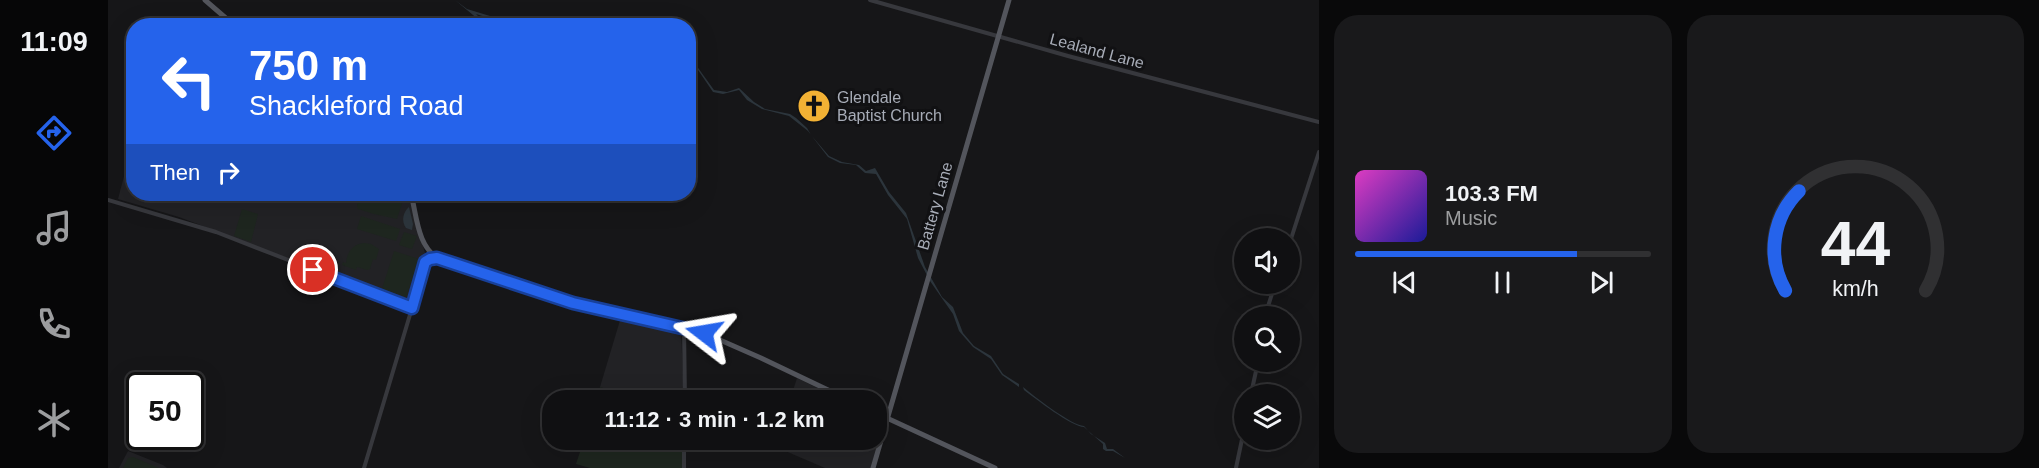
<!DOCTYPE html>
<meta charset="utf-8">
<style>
:root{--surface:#101012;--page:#19191b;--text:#f1f3f6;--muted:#9c9d9f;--line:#303032;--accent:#2563eb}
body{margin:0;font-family:Arial,sans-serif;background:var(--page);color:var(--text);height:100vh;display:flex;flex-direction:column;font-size:22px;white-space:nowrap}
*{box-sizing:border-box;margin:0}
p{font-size:20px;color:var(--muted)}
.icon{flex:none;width:33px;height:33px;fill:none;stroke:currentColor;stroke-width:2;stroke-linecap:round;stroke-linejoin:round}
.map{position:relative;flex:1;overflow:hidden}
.panel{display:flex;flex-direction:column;gap:15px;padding:15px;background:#09090a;width:720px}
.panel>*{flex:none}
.banner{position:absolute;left:18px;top:18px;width:570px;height:183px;border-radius:24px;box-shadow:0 6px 24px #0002,0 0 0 2px var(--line);background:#2563eb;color:#fff;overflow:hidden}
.buttons{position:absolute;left:1126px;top:228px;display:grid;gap:12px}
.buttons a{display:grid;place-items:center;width:66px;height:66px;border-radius:50%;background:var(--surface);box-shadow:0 6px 24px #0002,0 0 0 2px var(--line);font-size:30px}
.speed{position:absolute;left:18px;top:372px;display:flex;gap:12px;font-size:30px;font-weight:700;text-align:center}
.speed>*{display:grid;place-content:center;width:78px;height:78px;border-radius:50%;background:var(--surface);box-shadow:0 6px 24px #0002,0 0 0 2px var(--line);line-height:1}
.speed .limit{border:3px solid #111;border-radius:9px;background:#fff;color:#111}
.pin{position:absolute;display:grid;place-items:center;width:51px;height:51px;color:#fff;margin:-26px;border:3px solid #fff;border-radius:50%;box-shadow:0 2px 6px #0007}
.me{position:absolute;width:66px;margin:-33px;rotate:284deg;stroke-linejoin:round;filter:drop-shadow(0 0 4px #0008)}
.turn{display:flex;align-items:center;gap:21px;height:126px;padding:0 24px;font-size:27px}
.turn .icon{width:78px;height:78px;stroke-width:2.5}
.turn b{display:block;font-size:42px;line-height:51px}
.then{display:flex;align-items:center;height:57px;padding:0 24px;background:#0003;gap:12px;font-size:22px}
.panel .widget{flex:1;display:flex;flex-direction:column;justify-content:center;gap:9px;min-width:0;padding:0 21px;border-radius:24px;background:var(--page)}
.panel .dial{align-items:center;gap:0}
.dial svg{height:156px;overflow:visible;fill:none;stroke:var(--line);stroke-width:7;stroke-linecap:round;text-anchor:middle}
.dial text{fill:var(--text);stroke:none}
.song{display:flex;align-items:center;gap:18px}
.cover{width:72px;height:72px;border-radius:9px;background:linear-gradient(135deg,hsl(310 70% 55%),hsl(240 70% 35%))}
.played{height:6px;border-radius:3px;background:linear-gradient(90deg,var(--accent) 75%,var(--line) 75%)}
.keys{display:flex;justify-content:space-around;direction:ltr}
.panel .tiles{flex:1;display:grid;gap:15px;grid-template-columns:repeat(2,1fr)}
.trip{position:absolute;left:434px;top:390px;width:345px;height:60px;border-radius:24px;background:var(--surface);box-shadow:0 6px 24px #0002,0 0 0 2px var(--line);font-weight:800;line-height:60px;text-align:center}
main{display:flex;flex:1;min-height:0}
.menu{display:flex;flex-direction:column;width:108px;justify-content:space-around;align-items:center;background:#060607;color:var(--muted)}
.menu .icon{width:42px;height:42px}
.menu .active{color:var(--accent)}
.menu b{font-size:27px;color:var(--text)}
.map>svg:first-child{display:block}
.built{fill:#222225}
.green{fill:#1e261f}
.water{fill:#2c353c}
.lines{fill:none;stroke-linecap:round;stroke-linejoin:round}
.minor{stroke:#37383d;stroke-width:4}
.major{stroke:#53555c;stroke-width:5}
.route-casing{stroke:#184099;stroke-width:15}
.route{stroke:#2563eb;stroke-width:10}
.labels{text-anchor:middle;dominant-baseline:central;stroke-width:6;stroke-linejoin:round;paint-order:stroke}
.street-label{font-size:16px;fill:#a8adb8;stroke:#111113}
.poi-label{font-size:16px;fill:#a8adb8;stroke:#111113;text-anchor:start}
</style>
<main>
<nav class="menu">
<b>11:09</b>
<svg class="icon active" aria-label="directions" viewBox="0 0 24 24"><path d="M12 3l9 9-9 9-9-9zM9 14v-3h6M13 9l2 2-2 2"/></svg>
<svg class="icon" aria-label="music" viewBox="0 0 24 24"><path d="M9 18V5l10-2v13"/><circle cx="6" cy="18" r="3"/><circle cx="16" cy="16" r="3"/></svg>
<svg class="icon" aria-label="phone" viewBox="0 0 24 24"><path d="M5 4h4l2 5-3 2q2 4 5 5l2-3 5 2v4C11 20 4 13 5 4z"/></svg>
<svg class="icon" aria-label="climate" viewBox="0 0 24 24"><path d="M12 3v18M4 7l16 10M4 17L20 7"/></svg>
</nav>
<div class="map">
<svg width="1211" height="468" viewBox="0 0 1211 468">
<rect width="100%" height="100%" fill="#161618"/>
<!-- built -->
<g class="built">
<polygon points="25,142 26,194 300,194 317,253 303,304 265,291 71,217 10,199"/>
<polygon points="513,317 573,330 576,400 520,400 513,395 492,387"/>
<polygon points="689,378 735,400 682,400"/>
<polygon points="768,416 775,422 763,468 717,468 668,447 670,440 768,440"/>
<polygon points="20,451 55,465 59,468 11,468"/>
</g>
<!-- green -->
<g class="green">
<polygon points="252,194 297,194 289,219 266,214 250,209 249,206"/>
<polygon points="134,209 150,214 143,242 126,236"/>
<polygon points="253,216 292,229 288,241 249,229"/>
<polygon points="296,232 309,236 304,249 291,245"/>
<path d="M256,243L263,244L271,249L268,260L265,259L262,269L259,270L249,267L248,270L234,265L235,262L238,263C239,252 245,244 256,243Z"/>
<polygon points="286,251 311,259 298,297 274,289"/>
<polygon points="492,387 513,395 520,400 488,400"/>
<polygon points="476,440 576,440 576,468 482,468 468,464"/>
<polygon points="25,457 51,468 15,468 20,458"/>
</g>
<!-- water -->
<g class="water">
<polygon points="347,0 359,9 382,16 444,25 384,19 368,14 374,20 383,25 377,25"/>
<polygon points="581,64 588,65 606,90 619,92 631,88 646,102 657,109 682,114 688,118 699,128 703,135 721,156 734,162 751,165 758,171 767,168 781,192 798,213 817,267 834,297 845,307 855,333 866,346 883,356 895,374 911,384 911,387 894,375 883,359 865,347 851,331 845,314 822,281 810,258 799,219 780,195 768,174 757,173 748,165 732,163 720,157 700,131 681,116 654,109 639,100 631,90 615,94 605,92 588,67 581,66"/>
<path d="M301,207L305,224L304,230L298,228C293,221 295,212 301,207Z"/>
<path d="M915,387C927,397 963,425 976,426L983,434L997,443L999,449H1005L1017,458L1005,451H998L995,449V444L976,427C964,427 928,399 916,390Z"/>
</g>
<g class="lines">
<!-- minor -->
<g class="minor">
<polyline points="762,0 960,56 1211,122"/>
<polyline points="0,200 108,232 304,308"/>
<polyline points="1182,242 1211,152"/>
<polyline points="1157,316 1167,284"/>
<polyline points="576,327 577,400"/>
<polyline points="1143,394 1150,362"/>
<polyline points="256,468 319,258 322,253"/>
<polyline points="576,468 576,440"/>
<polyline points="1128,468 1137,425"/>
</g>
<!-- major -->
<g class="major">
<polyline points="97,0 127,26"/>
<path d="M303,194C309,216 309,247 332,260L460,301L596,333L653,358L741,400"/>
<polyline points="768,413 887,468"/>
<polyline points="765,468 901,0"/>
</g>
</g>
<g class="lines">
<!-- route casing -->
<g class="route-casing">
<polyline id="route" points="205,270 304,308 317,262 322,259 329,258 465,303 596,333"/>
</g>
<!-- route -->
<use href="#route" class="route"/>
</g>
<!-- icons -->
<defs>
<g id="church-disc" transform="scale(1.725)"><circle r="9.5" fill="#f2b134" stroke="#111113"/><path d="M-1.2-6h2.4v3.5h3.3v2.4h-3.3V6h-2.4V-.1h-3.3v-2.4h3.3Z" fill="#111"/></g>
</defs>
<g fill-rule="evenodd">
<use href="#church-disc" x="706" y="106"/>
</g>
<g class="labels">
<!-- street labels -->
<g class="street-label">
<text transform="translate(989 51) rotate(15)">Lealand Lane</text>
<text transform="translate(827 206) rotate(-74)">Battery Lane</text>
</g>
<!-- poi labels -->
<g class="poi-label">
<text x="729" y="97">Glendale<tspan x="729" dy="18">Baptist Church</tspan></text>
</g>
</g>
</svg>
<div class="buttons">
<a><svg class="icon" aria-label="sound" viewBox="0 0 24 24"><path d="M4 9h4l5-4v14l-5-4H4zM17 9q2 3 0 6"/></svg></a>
<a><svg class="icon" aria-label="search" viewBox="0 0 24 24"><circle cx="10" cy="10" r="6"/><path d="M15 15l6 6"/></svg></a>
<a><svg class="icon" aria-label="layers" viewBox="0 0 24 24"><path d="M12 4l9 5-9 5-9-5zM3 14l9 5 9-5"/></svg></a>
</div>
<div class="speed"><div class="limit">50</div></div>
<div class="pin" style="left:205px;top:270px;background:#d93025"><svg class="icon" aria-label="arrive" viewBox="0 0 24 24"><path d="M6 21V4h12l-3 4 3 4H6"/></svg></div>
<svg class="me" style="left:596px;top:333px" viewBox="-20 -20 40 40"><path d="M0-17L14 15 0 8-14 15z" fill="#2563eb" stroke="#fff" stroke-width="4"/></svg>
<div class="trip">11:12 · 3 min · 1.2 km</div>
<div class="banner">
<div class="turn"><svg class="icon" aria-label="left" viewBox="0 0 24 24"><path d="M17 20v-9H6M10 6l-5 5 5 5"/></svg><div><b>750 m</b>Shackleford Road</div></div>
<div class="then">Then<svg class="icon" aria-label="right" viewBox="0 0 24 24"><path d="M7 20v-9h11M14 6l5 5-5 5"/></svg></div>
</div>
</div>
<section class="panel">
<div class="tiles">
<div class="widget">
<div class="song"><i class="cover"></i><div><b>103.3 FM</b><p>Music</p></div></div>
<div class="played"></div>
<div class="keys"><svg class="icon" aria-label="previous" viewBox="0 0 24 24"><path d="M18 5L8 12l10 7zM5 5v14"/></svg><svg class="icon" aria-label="pause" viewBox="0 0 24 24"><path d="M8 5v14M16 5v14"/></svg><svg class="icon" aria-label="next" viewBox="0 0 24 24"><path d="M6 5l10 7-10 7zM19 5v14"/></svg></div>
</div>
<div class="widget dial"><svg viewBox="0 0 100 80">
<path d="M14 69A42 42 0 1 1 86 69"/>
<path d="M14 69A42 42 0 0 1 21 18" stroke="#2563eb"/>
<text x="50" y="56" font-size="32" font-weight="700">44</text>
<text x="50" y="72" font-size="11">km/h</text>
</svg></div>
</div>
</section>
</main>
